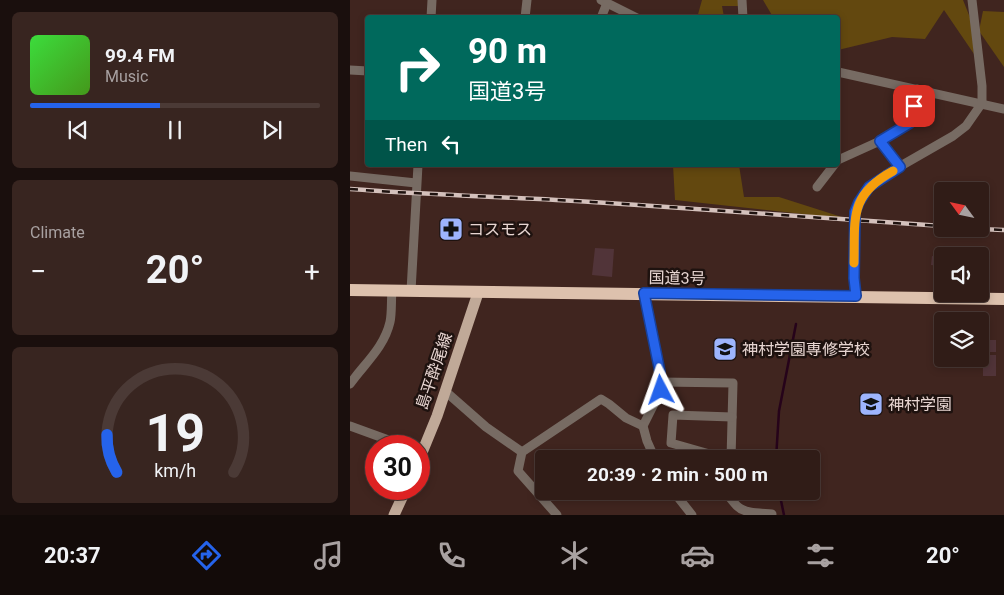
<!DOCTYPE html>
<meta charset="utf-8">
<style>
:root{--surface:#301c17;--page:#382520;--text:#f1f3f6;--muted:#a8a1a1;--line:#4b3a36;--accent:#2563eb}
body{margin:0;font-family:Roboto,"Noto Sans JP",sans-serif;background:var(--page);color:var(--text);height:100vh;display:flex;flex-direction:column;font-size:19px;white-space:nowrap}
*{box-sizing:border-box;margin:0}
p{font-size:16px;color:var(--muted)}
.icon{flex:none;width:28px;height:28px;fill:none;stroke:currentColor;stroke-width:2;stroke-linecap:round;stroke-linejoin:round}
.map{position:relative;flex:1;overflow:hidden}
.panel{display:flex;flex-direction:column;gap:12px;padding:12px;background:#1a0f0d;width:350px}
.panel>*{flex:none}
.guide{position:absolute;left:15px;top:15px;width:475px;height:152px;border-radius:5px;box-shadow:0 2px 8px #0003,0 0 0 1px var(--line);background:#00695c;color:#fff;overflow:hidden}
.needle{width:32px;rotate:303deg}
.tools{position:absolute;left:584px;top:182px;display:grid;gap:10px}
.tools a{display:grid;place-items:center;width:55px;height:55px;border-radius:5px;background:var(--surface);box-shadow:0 2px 8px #0003,0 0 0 1px var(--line);font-size:25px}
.speed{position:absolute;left:15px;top:435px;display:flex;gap:10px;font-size:25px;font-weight:700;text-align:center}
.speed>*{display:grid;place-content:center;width:65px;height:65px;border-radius:50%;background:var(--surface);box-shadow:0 2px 8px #0003,0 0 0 1px var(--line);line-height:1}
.speed .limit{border:8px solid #d22;background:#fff;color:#111}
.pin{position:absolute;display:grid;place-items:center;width:42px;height:42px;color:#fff;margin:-21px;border-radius:10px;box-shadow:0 2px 8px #0006}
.me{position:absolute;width:55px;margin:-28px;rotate:356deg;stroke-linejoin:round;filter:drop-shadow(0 0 4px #0008)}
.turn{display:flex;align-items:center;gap:18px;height:105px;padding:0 20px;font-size:22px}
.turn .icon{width:65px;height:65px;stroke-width:2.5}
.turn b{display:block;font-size:35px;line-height:42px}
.then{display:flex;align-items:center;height:48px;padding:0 20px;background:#0003;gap:10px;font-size:19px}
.big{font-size:38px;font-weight:700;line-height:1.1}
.panel .tile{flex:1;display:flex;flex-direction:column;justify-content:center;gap:8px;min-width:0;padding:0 18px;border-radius:8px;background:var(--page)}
.panel .dial{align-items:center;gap:0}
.dial svg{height:130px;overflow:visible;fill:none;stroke:var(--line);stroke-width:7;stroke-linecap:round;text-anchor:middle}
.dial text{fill:var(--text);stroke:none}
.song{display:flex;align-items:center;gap:15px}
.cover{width:60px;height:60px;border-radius:8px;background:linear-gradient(135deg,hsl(120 70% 55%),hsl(100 70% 35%))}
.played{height:5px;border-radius:2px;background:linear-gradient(90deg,var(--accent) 45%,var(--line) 45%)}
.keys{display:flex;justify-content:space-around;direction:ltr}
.heat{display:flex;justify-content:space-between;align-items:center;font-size:28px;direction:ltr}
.trip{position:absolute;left:185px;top:450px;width:285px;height:50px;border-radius:5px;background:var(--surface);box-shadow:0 2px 8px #0003,0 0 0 1px var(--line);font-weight:700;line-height:50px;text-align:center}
.tab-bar{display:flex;height:80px;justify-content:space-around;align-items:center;background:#130b09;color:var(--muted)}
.tab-bar .icon{width:35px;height:35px}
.tab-bar .current{color:var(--accent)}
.tab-bar b{font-size:22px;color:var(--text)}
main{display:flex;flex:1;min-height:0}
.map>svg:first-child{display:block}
.green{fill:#63480f}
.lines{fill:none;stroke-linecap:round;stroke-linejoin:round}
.stream{stroke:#26031a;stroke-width:2.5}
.building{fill:#513439}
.minor{stroke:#776b63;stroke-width:9}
.major{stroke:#c0a998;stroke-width:11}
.highway{stroke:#ddc1ad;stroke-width:12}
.rail-casing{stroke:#d4c1bc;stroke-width:4.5}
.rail{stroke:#1e120f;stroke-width:2.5;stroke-dasharray:8;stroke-linecap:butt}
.route-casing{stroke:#184099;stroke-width:12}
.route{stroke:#2563eb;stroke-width:9}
.slow{stroke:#f59e0b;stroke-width:9}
.labels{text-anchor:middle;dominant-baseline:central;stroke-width:5;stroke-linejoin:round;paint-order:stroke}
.poi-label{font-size:16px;fill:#e7d5d1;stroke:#1e120f;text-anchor:start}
.street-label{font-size:16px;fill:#e7d5d1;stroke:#1e120f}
</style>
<main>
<section class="panel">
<div class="tile">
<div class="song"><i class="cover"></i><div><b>99.4 FM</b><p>Music</p></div></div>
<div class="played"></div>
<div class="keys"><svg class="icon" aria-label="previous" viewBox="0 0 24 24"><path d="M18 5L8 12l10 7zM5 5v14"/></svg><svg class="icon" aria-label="pause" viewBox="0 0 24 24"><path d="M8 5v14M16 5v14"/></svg><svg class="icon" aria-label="next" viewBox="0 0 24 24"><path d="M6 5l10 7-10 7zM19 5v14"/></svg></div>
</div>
<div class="tile"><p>Climate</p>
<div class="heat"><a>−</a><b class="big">20°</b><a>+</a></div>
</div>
<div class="tile dial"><svg viewBox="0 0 100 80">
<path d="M14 69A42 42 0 1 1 86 69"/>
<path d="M14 69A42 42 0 0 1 8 46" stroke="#2563eb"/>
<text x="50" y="56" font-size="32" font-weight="700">19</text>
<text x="50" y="72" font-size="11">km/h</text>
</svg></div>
</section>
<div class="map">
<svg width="654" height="515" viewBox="0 0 654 515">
<rect width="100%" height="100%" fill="#40251f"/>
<!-- green -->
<g class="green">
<polygon points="352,0 390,0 391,6 372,6 374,17 347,18"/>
<polygon points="413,0 613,0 621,20 624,54 594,10 575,39 542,37 488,50 488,18 423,17"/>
<polygon points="633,11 654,12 654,67 629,31"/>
<polygon points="323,165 389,165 394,197 429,197 498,219 325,200"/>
</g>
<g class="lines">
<!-- stream -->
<g class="stream">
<polyline points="426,459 429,411 446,324"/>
<polyline points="429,491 434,515"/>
</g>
</g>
<!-- building -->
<g class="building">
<polygon points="245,248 264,249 262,277 242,275"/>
<polygon points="582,256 592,257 592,266 581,265"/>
<polygon points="634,319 635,329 630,330 630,320"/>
<rect x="630" y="340" width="16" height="12"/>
<polygon points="590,348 592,348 592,359 621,359 620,366 612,366 612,362 590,362"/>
<rect x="633" y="355" width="13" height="21"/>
</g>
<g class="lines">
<!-- minor -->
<g class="minor">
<polyline points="251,0 287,18"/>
<polyline points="392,0 393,18"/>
<polyline points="81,18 82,0"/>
<polyline points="175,18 177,0"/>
<polyline points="251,18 257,3"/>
<polyline points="0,70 18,71"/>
<polyline points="488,72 654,109"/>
<polyline points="530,141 550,167"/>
<polyline points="488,160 530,141 560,123 567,89"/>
<polyline points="0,176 66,183"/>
<polyline points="467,187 484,165"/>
<polyline points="61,291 68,165"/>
<polyline points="294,293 310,372 311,390 293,426 297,441 305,459"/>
<polyline points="506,296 504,277 505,213 509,202 519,187 535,175 603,136 616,126 632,103 632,86 622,0"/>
<polyline points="310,382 383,383 381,459"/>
<path d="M0,384C14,364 34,348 40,322C42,313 41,301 42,291"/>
<polyline points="95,391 136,427 172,452"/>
<polyline points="0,426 55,446"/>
<polyline points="377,459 321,443 323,415 382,417"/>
<polyline points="323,491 342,515"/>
<path d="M374,491C379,496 382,501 387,506C395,514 412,513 422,514"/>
<polyline points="207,515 168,471 172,452 251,399 259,404 276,418 293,426"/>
</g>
<!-- major -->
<g class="major">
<polyline points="69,460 87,416 128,293"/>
<polyline points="44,515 56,489"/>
</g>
<!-- highway -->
<polyline class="highway" points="0,290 654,299"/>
<!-- rail casing -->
<g class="rail-casing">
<g id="rail">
<path d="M0,189C80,195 161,197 242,202C359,209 476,219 592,226"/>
<polyline points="628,229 654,230"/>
</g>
</g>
<!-- rail -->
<use href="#rail" class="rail"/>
</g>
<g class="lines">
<!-- route casing -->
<g class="route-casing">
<polyline id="route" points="311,390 310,372 294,293 506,296 504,278 505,212 509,202 519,187 550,167 530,141 560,123 564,106"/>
</g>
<!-- route -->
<use href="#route" class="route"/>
<!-- slow -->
<path class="slow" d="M504,263C505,218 499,195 543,171"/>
</g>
<!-- icons -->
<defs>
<g id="pharmacy-square" transform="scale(1.25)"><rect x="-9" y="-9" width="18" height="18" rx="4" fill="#9db4fd" stroke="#1e120f"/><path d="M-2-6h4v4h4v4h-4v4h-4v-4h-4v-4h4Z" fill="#111"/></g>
<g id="university-square" transform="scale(1.25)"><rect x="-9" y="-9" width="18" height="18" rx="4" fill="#9db4fd" stroke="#1e120f"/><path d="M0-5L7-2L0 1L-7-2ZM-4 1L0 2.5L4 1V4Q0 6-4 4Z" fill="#111"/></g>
<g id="school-square" transform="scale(1.25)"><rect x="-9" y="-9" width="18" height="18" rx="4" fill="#9db4fd" stroke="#1e120f"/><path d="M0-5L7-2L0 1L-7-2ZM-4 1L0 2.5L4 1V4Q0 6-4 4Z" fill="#111"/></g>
</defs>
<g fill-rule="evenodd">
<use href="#pharmacy-square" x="101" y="229"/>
<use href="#university-square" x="375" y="349"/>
<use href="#school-square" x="521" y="404"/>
</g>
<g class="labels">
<!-- poi labels -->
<g class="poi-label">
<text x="118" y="229">コスモス</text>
<text x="392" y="349">神村学園専修学校</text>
<text x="538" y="404">神村学園</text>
</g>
<!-- street labels -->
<g class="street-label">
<text transform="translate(327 278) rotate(1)">国道3号</text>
<text transform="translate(84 371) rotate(-71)">島平酔尾線</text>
</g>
</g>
</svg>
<div class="tools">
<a><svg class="needle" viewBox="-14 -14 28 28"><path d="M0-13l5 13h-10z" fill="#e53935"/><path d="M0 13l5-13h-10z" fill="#a8a1a1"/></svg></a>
<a><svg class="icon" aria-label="sound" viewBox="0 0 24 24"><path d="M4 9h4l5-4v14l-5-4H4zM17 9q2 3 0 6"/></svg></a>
<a><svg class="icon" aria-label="layers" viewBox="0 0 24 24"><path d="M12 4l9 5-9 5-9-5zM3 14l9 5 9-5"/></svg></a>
</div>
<div class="speed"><div class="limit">30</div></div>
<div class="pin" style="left:564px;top:106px;background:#d93025"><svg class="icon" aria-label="arrive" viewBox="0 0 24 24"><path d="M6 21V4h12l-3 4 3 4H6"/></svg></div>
<svg class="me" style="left:311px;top:390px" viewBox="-20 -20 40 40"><path d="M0-17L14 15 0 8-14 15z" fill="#2563eb" stroke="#fff" stroke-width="4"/></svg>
<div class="trip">20:39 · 2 min · 500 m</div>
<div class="guide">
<div class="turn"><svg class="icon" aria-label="right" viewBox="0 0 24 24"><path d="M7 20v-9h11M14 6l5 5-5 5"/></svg><div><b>90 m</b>国道3号</div></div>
<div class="then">Then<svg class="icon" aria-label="left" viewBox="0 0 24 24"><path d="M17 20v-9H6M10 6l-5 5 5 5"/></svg></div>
</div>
</div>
</main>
<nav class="tab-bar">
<b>20:37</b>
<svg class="icon current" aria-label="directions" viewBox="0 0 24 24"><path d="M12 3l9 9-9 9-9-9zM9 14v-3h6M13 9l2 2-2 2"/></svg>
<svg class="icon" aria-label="music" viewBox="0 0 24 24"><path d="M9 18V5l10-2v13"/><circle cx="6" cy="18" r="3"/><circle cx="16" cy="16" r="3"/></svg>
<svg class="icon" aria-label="phone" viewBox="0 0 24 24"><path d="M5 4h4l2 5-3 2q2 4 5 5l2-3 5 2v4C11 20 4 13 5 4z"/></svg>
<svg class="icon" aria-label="climate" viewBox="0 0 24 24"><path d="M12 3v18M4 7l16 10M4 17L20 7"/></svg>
<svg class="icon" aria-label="car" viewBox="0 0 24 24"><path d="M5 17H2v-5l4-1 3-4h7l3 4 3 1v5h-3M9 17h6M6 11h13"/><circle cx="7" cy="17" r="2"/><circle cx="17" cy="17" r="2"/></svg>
<svg class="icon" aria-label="filters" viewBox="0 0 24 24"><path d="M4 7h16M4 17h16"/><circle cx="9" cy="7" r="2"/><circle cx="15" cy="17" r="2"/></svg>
<b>20°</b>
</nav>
